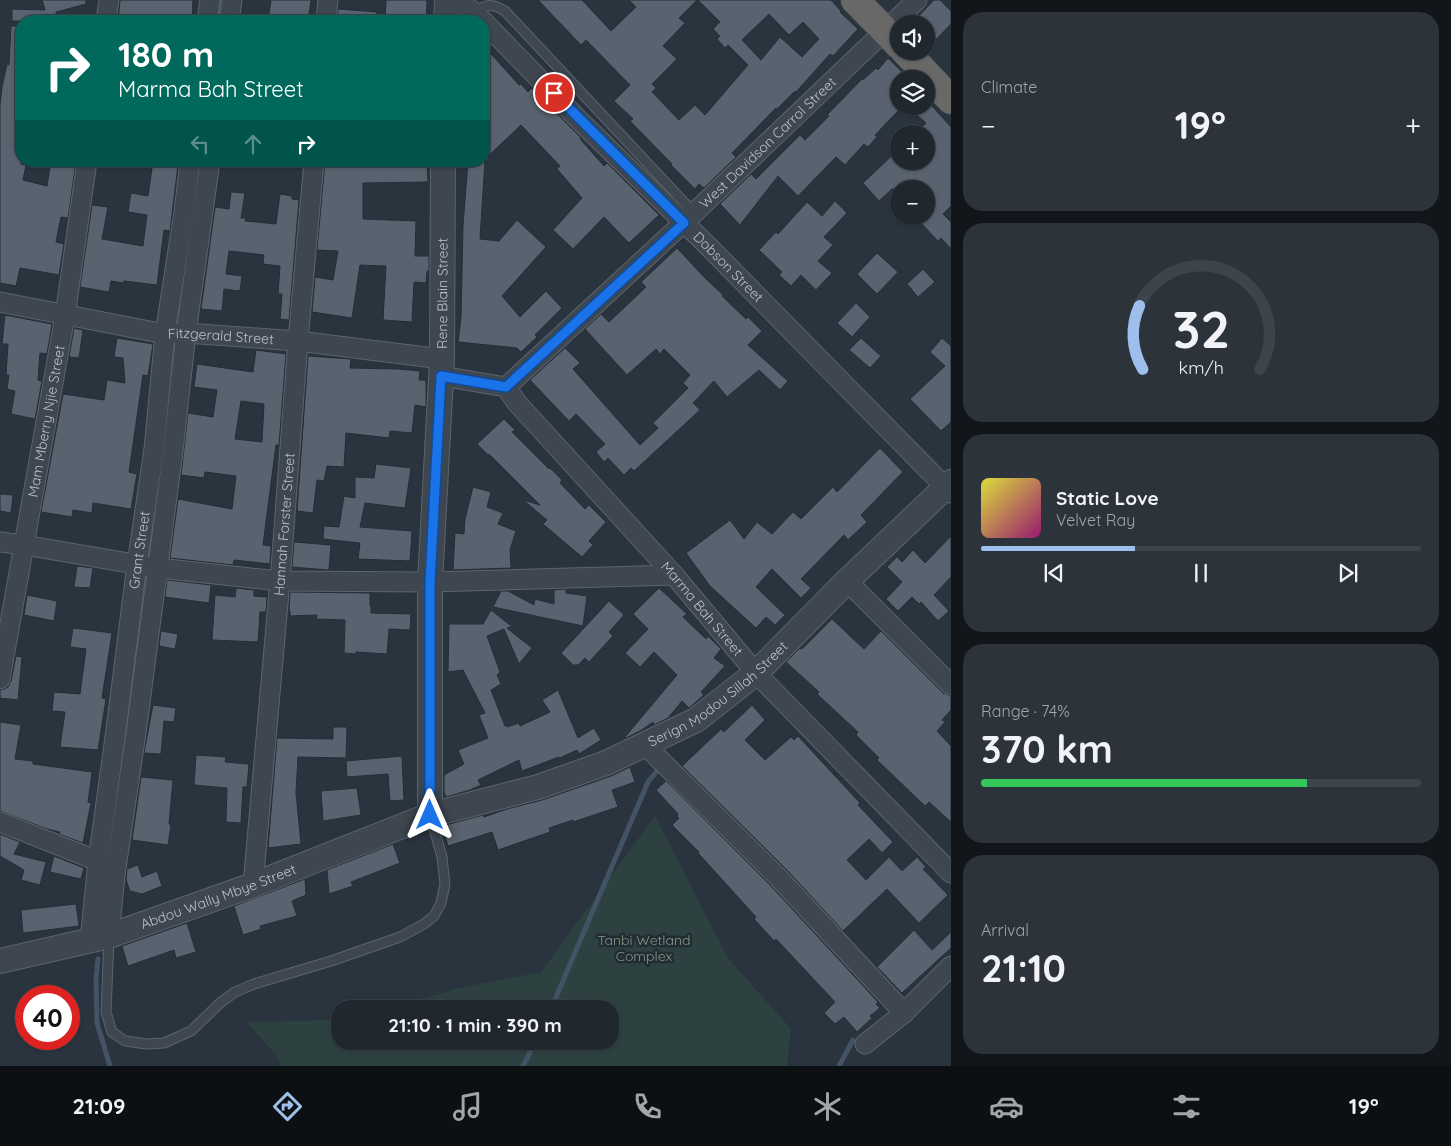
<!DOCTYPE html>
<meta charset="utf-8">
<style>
:root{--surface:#20272f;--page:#2d333b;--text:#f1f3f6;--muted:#a2a5aa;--line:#3d444b;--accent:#9ebfec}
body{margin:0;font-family:Quicksand,sans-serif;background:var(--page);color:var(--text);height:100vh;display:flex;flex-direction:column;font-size:19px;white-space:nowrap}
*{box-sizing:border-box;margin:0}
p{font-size:16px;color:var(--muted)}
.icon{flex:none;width:28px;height:28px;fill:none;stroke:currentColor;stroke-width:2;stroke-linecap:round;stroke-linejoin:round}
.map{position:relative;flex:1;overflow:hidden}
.panel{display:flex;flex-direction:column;gap:12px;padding:12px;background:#12151a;width:500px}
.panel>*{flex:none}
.hud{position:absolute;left:15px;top:15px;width:475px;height:152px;border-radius:20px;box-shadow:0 1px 4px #0004,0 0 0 1px var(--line);background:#00695c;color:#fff;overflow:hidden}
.tools{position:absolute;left:890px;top:15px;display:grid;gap:10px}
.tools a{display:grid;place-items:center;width:45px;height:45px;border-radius:50%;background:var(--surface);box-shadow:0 1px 4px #0004,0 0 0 1px var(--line);font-size:25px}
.speed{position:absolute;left:15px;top:985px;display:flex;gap:10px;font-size:25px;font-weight:700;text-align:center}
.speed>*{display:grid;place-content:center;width:65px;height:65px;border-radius:50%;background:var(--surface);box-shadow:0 1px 4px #0004,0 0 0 1px var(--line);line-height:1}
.speed .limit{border:8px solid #d22;background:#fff;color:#111}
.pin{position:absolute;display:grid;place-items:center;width:42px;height:42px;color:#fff;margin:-21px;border:2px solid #fff;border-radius:50%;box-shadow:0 1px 5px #0007}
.me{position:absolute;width:55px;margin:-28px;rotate:0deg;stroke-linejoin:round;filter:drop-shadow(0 0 4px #0008)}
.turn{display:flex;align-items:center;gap:18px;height:105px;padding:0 20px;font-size:22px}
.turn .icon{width:65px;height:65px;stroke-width:2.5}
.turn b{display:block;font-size:35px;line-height:42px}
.lanes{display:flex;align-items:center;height:48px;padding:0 20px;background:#0003;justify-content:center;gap:25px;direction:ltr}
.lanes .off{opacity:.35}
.big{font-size:38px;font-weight:700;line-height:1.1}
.panel .widget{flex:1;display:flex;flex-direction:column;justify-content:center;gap:8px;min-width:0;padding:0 18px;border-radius:20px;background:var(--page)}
.panel .dial{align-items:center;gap:0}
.dial svg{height:130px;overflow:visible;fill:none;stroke:var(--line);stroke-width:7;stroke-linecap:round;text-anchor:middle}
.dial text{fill:var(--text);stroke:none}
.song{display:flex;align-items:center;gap:15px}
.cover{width:60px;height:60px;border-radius:8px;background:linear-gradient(135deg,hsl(60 70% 55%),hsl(320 70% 35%))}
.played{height:5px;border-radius:2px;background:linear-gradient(90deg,var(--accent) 35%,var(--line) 35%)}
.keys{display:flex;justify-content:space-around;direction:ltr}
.heat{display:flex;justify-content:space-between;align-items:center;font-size:28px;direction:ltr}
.charge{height:8px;border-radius:4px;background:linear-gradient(90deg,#34c759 74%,var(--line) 0)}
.trip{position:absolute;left:331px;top:1000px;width:288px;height:50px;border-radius:20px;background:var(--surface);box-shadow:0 1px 4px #0004,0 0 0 1px var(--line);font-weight:700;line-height:50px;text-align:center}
.dock{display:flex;height:80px;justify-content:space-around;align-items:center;background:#0d1013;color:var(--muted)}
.dock .icon{width:35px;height:35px}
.dock .on{color:var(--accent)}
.dock b{font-size:22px;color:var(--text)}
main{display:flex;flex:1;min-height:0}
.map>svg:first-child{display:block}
.green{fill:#2d4141}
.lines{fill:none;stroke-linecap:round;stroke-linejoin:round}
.stream{stroke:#425366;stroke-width:5}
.building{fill:#59626f;stroke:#252d37;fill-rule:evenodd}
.service-casing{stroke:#5c646d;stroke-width:11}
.minor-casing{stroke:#5c646d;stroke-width:21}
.tertiary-casing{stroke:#5c646d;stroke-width:26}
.trunk-casing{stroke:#49515a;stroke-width:29}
.service{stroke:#3e4650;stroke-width:9}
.minor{stroke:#3e4650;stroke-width:19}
.tertiary{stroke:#3e4650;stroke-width:24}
.trunk{stroke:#686866;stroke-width:28}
.route-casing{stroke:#114b97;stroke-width:12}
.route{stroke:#1a73e8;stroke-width:9}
.labels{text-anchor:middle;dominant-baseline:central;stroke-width:5;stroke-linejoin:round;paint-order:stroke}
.street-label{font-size:14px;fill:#bbc1ca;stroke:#232b35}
.park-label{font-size:14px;fill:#7c9d83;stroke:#232b35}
</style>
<main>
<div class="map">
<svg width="951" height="1066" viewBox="0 0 951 1066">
<rect width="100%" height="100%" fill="#2a343f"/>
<!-- green -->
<polygon class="green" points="655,816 728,958 791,1029 787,1066 282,1066 277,1056 246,1022 340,1020 340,1041 610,1041 610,1009 387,1009 459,988 541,972"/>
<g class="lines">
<!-- stream -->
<g class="stream">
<polyline points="218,21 221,0"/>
<polyline points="196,186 200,161"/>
<polyline points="166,421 171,382"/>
<polyline points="152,537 161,466"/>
<polyline points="98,959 96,979 97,1023 110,1066"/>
<polyline points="551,1009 648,782 660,767"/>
<polyline points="523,1066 536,1041"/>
<polyline points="839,1066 853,1040"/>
</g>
</g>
<!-- building -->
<g class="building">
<polygon points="42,0 86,0 86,4 56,12 56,21 12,21 12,9 45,10"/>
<polygon points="120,0 193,0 192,21 118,21"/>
<polygon points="271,0 311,0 308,21 268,21"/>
<polygon points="386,0 427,0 426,21 385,21"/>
<path d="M538,0H582L611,31L636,7L629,0H697L679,18L685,23L663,46L677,59L652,84L656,88L652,92L679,120L695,105L705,115L748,65L728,45L725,48L717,39L720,36L713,29L720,22L698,0H831L841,11L840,12L858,29L833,56L830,54L796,92L795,91L777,109L776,108L732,153L736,157L704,188L699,184L695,189L671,165L672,164L630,121L633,119L614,101L630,85L586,40L581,45ZM769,14L789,35L803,22L819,39L802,57L780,37L761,60L742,40Z"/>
<polygon points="934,0 940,0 951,11 951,24 926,50 926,24 911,24"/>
<polygon points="338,9 377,12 377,21 337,21"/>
<polygon points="11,26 21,26 21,164 26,165 23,180 47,186 51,161 76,161 68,218 61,217 56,242 64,244 59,275 20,268 16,286 0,283 0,105 2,87 7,64 9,65"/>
<polygon points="484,46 519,85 521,84 528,92 532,88 581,138 580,139 604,166 607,163 659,215 629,243 604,217 573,249 553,230 582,198 557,169 560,166 521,125 484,160"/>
<polygon points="888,58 906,76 903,79 899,79 898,85 899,86 899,110 875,135 877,137 868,147 864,144 845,165 836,157 798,196 778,176 740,225 720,204 751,174 756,179 800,135 805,140 829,116 827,115 862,79 863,80 876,68 878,70"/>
<polygon points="907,106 932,106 951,127 951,206 943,214 951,222 951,249 941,238 938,241 919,221 924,216 926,216 926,189 892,189 879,201 863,183 899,149 899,161 926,161 926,134 915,134 926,123"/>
<polygon points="153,161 178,165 170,231 164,230 157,285 124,281 123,283 111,281 109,292 80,287 92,205 108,207 102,239 143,246 147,215 128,212 131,193 148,196"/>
<polygon points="325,161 427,161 428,182 363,183 363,219 416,221 415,256 429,256 429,271 427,271 426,283 414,282 412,322 383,320 386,266 360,265 352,318 312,312 315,277 333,280 338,251 317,250"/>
<polygon points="468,161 485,161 480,239 499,241 517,220 546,247 502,296 520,317 546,291 562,308 535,335 537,337 521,352 517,348 458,342 461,317 463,226"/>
<polygon points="231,192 245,193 241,218 246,218 245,221 276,224 280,194 292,196 292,199 299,200 289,320 280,319 282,294 278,294 280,266 263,264 264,255 229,251 226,274 242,276 240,291 224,289 222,311 201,309 215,207 229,209"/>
<polygon points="835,201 847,213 824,237 833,245 818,261 832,273 816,290 801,275 791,286 779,275 782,272 759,250 776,232 778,234 807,202 822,216"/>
<polygon points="677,248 705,278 723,295 722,296 746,319 748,317 762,331 748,345 788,381 780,390 759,370 727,397 714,381 693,403 700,410 634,471 631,468 624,475 608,458 604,462 596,452 605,444 576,414 569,421 530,380 565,348 580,363 573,369 640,445 658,428 653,423 688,388 683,383 690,375 664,349 660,354 656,349 627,375 585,329 601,314 609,322 646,287 641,282"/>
<polygon points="877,253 898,272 877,294 857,274"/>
<polygon points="923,269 935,282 918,297 907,284"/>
<polygon points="856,303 870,317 852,337 837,323"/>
<polygon points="5,315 52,324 47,354 40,353 38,380 42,381 35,419 11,414 15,391 7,389 9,375 6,375 8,344 2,344"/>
<polygon points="74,328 83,330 79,358 69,357"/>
<polygon points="117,338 153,344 148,376 143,375 129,472 137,474 131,509 93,503 92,513 73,510 72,517 41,512 63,394 104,400 107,380 125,383 123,358 114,357"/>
<polygon points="861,338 881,356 870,368 849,350"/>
<polygon points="942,338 951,346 951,422 941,431 910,399 945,366 930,352"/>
<path d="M256,350L286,354L279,445H276L263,545L271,546L270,564L234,560L233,565L170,558L178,499L232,509L236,476L205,472L204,478L181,475L188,413L213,417L217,390L194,387L197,364L253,372ZM241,401L264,404L262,442L235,439Z"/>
<polygon points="308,356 351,359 350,368 398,369 420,371 419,380 426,380 426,407 415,405 412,433 390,431 389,438 346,433 344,467 327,466 324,481 317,480 313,513 297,511"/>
<polygon points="504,419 515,430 512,432 549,469 550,468 562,480 560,483 585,509 589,505 606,522 589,541 593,545 582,557 543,524 547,520 523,500 540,505 489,454 488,455 477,444"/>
<polygon points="880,448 903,472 861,515 867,522 848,540 844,535 801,579 811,588 801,598 772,569 756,587 785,615 775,625 766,617 756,628 710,586 686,553 730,520 744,539 757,522 772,534 793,512 801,519 833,487 837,492"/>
<polygon points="376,464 411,468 405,508 365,503 360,527 412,531 410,561 358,559 360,543 323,539 324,526 339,527 344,496 355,498 355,477 374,478"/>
<polygon points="473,487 491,492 487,507 503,513 498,524 516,531 510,550 511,568 453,570 455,533 464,534 465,519"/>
<polygon points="0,494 13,495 11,513 0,511"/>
<polygon points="951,536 951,577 934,595 949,611 938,621 921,602 919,604 912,597 898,611 886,599 902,582 887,567 897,557 902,562 913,550 925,563"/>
<polygon points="294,542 331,545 329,570 292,567"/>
<polygon points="77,566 93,568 90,588 74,587"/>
<polygon points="167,580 211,585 209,603 165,597"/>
<polygon points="236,588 254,590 254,596 267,597 266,612 260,612 258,642 212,640 215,595 235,597"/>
<polygon points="659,588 687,614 683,617 706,639 708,636 721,649 714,658 725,666 701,692 704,695 689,708 682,701 668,718 654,725 653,722 640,731 626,738 625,737 677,675 654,652 640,667 625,653 648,629 633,614"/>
<polygon points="566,589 566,593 587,596 583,626 493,607 501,591 508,591 534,605 535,599 554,604 554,590"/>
<polygon points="290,592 370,593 370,606 371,606 371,613 411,614 410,630 389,629 387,654 356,652 356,654 344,653 345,620 316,619 317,615 290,616 290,611 289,611"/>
<polygon points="27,595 57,601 54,621 24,615"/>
<polygon points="609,601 624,615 609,632 613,636 589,662 585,658 578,665 573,665 561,653"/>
<polygon points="491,610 510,625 515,625 507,628 532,648 519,664 504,629 487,636 500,672 497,675 501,684 491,690 505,726 507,725 507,727 519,723 520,726 550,712 542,700 558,690 578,738 594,728 601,740 579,754 577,750 560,758 559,757 522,771 519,760 478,780 481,785 470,790 446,797 444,792 444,775 464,764 458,750 488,738 479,715 485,713 463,670 448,672 449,624 483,624"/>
<polygon points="832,619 864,649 881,631 943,693 951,696 951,710 942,720 945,722 937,731 951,746 951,822 929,802 925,806 877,760 879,758 856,735 858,732 817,694 819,692 786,662 800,648 802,649"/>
<polygon points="73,628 112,633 102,698 106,699 98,750 60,747 65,712 52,711 54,692 80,694 86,649 70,647"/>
<polygon points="161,631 178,634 175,649 159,646"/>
<polygon points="16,656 22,657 18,700 0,698 0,690 4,689 8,687 11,681"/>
<polygon points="153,705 176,708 174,722 164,721 161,754 144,753"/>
<polygon points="752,705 765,720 745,740 765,760 791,737 794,740 798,736 860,803 858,805 893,842 882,853 869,839 847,860 866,880 889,857 902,871 917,857 926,867 923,869 948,895 919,923 887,889 843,931 787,870 682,766 721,729 724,732"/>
<polygon points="0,722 21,725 15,759 33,761 33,764 92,772 88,802 91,803 83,843 59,834 60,832 47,829 0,811"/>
<polygon points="333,727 347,727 346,758 298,757 296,793 301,844 268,848 277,738 333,739"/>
<polygon points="196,755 226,757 225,762 249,764 247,787 243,787 241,823 226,822 227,788 194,785"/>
<polygon points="402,756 404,800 390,801 388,774 347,777 346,761"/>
<polygon points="630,767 635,782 612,790 618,807 573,822 573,820 549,828 550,832 498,850 492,832 448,846 442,826 483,815 484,817 507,809 542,800 611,776"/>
<polygon points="141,777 173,780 169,824 171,825 168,845 132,840"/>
<polygon points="666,781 771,886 878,1002 876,1004 880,1008 870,1016 872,1018 857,1032 844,1017 835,1024 824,1013 835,1002 776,939 774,941 754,919 756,917 698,853 699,852 672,825 679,818 677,816 678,814 656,790"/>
<polygon points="357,788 361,815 323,821 321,791"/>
<polygon points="0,834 20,842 14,854 46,862 40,885 21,880 24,870 0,856"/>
<polygon points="393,844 400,863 351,882 353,886 329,894 327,870"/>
<polygon points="54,856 84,868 81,879 50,872"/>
<polygon points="138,865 142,877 157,871 162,886 142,894 130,891 126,880 127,869"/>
<polygon points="305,879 306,895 292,901 297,916 260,926 261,929 243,935 234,906"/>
<polygon points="76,904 79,926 23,933 21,910"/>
<polygon points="187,923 196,952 176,958 174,950 128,966 122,946"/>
<polygon points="914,930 932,950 951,932 951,948 902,993 877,967"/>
</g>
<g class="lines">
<!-- service casing -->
<g class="service-casing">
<g id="service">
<path d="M474,12C487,4 492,3 505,11L694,213"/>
<polyline points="109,938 106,1012 112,1032 125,1041 147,1044 164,1043 191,1031 220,1003 235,992 254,984 331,961 400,937 424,924 434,916 441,903 445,884 442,857 430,815"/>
</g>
</g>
<!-- minor casing -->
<g class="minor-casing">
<g id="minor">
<polyline points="456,0 474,12 483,21"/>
<polyline points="106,21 109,0"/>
<polyline points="207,21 210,0"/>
<polyline points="229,21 232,0"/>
<polyline points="326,21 328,0"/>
<path id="s1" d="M484,22L580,121L710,248L951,493"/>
<path id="s2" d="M0,302L165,334L186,333L298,341L442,359"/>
<path id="s3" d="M441,376L506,387L517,403L674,575L756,673L951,873"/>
<path id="s4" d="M506,387L694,213L917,0"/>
<polyline points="0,542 24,545 158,568 280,581 430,582 674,575"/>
<polyline points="847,581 951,685"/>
<path id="s5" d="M0,679L65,316L87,161"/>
<polyline points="645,745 779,878 904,1013"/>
<polyline points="0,822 98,861 106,868"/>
<path id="s6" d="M253,885L280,581L298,341L314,161"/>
<polyline points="109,936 115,875 136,733 173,451 186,333 210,161"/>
<path id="s7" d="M90,941L98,861L116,730L137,564L154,449L165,334L184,212L190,161"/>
<polyline points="865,1044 904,1013 951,966"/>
</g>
</g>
<!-- tertiary casing -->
<g class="tertiary-casing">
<g id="tertiary">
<polyline points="446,21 447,0"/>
<path id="s8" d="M430,815V582L442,359L443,161"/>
<path id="s9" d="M0,961L109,936L253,885L430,815L538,787L606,763L696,720L756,673L847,581L951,482"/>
</g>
</g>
<!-- trunk casing -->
<g class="trunk-casing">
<g id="trunk">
<polyline points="855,0 899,45"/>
<polyline points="905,51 951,100"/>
</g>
</g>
<!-- service -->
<use href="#service" class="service"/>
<!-- minor -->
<use href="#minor" class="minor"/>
<!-- tertiary -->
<use href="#tertiary" class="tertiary"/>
<!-- trunk -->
<use href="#trunk" class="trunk"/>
</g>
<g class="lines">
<!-- route casing -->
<g class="route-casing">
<polyline id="route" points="430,815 430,582 441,376 506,387 684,223 554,93"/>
</g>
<!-- route -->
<use href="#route" class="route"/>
</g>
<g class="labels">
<!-- street labels -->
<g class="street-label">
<text stroke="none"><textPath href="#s4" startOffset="358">West Davidson Carrol Street</textPath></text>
<text stroke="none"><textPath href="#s1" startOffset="346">Dobson Street</textPath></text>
<text stroke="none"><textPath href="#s8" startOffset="522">Rene Blain Street</textPath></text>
<text stroke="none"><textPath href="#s2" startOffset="224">Fitzgerald Street</textPath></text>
<text stroke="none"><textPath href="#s5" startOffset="262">Mam Mberry Njie Street</textPath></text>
<text stroke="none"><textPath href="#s6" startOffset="362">Hannah Forster Street</textPath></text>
<text stroke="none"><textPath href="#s7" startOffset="394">Grant Street</textPath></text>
<text stroke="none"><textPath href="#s3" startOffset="362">Marma Bah Street</textPath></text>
<text stroke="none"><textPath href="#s9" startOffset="771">Serign Modou Sillah Street</textPath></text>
<text stroke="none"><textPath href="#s9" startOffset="228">Abdou Wally Mbye Street</textPath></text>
</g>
<!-- park labels -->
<g class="park-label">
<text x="644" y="940">Tanbi Wetland<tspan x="644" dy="16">Complex</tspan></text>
</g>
</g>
</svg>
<div class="tools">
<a><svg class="icon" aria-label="sound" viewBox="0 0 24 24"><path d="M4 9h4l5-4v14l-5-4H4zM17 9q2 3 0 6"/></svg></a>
<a><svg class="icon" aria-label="layers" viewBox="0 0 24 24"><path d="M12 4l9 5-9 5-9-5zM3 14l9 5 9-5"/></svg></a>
<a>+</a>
<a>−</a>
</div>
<div class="speed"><div class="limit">40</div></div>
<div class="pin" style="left:554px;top:93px;background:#d93025"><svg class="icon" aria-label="arrive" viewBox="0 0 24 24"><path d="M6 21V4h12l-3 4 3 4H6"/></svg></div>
<svg class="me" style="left:430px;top:815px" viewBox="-20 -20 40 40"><path d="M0-17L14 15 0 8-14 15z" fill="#1a73e8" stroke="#fff" stroke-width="4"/></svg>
<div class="trip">21:10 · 1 min · 390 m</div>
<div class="hud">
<div class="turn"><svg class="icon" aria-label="right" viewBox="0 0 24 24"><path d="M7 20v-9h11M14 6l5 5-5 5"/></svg><div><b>180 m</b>Marma Bah Street</div></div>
<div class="lanes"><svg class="icon off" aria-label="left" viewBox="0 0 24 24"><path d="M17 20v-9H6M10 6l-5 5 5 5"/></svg><svg class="icon off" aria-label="ahead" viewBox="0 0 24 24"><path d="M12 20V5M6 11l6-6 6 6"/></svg><svg class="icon" aria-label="right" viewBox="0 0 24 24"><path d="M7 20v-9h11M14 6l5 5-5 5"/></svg></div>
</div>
</div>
<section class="panel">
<div class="widget"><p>Climate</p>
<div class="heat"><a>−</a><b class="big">19°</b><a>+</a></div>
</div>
<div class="widget dial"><svg viewBox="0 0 100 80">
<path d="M14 69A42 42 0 1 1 86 69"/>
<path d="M14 69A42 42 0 0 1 12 30" stroke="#9ebfec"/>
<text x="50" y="56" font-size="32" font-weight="700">32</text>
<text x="50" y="72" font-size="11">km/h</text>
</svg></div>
<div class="widget">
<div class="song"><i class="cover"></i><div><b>Static Love</b><p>Velvet Ray</p></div></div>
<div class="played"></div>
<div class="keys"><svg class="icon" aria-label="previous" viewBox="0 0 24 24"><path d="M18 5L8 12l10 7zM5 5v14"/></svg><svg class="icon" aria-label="pause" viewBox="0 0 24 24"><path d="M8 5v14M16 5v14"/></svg><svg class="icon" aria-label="next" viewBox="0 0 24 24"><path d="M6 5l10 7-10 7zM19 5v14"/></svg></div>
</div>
<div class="widget"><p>Range · 74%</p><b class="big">370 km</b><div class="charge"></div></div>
<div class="widget"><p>Arrival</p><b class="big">21:10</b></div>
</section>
</main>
<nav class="dock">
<b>21:09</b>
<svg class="icon on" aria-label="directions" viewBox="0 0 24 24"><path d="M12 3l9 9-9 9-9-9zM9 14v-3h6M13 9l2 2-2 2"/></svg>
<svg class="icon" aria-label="music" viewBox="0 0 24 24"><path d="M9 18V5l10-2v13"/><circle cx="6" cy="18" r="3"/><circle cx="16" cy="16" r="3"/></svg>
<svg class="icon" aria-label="phone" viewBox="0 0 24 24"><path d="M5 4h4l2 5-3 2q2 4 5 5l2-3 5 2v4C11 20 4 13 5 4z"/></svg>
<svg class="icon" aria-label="climate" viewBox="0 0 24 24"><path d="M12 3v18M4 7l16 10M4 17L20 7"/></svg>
<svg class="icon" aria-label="car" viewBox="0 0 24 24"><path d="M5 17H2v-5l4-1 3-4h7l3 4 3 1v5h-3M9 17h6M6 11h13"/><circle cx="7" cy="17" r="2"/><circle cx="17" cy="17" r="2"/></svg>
<svg class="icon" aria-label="filters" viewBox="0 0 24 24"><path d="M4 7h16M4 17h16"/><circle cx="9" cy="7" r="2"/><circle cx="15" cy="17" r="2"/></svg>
<b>19°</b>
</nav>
